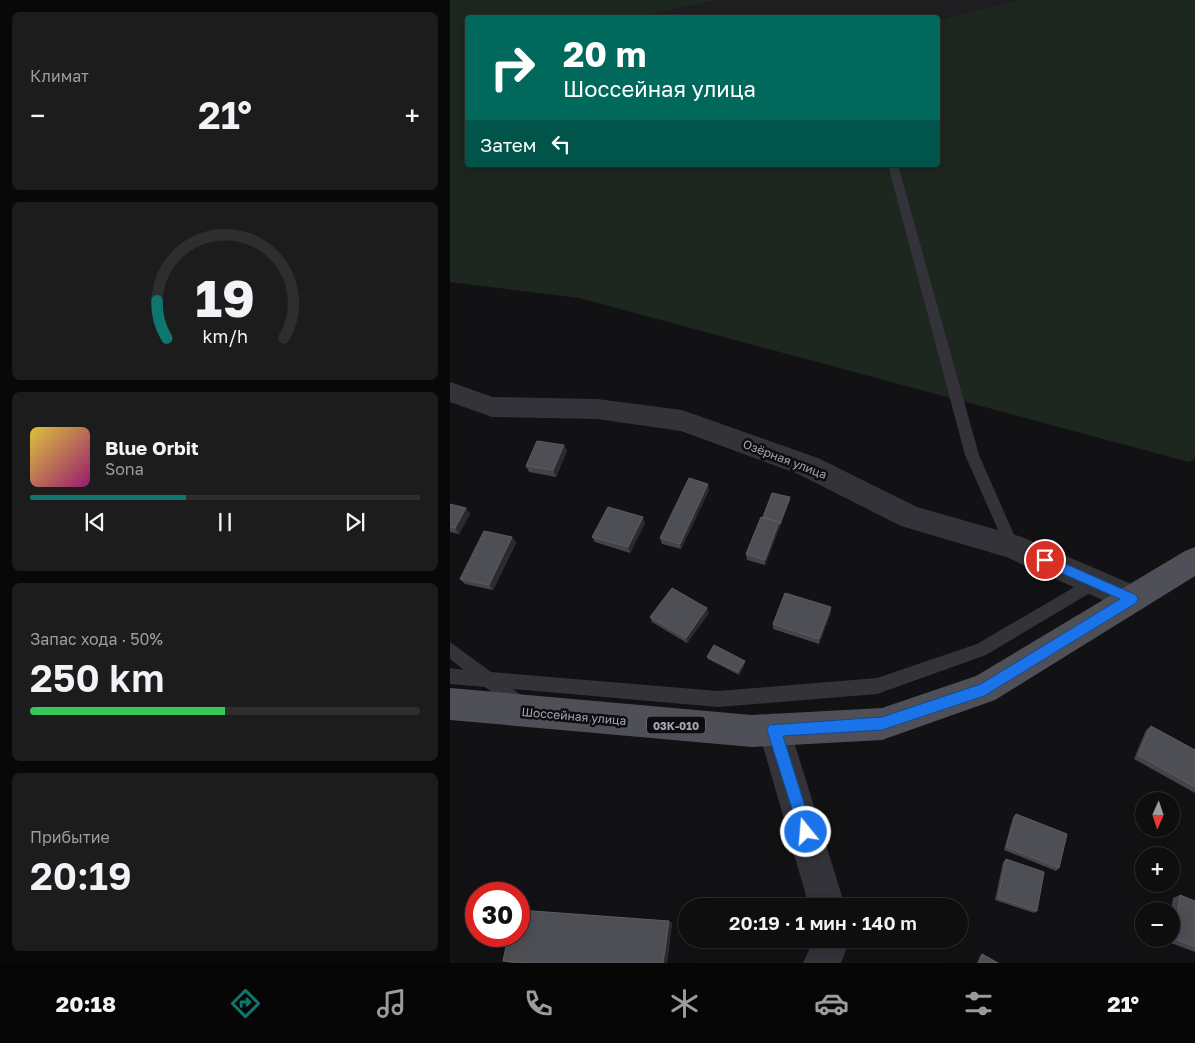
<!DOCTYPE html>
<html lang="ru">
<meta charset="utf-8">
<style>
:root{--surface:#0e0e0f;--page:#1c1c1d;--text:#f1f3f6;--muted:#9b9c9e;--line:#2e2e2f;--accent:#0f766e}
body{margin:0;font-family:"Golos Text",sans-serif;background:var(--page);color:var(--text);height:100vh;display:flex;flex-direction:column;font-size:19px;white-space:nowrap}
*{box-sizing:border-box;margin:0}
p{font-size:16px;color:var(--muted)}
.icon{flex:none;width:28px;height:28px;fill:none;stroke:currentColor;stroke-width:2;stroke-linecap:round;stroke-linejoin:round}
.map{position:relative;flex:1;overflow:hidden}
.panel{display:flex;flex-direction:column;gap:12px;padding:12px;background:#080808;width:450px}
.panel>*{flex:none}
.top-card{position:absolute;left:15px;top:15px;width:475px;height:152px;border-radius:5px;box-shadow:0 2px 12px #0003,0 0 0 1px var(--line);background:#00695c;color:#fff;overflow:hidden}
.needle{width:32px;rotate:183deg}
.buttons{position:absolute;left:685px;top:792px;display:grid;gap:10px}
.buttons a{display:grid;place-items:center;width:45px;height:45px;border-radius:50%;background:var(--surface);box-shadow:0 2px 12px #0003,0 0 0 1px var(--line);font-size:25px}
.speed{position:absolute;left:15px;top:882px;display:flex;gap:10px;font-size:25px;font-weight:700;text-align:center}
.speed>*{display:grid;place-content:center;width:65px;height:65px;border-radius:50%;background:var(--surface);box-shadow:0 2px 12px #0003,0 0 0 1px var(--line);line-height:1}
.speed .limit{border:8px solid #d22;background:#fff;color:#111}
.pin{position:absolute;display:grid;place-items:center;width:42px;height:42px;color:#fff;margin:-21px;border:2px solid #fff;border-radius:50%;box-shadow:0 1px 5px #0007}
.me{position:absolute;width:55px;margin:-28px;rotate:343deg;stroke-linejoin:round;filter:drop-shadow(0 0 4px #0008)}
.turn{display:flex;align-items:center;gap:18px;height:105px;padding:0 15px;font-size:22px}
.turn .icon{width:65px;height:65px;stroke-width:2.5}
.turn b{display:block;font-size:35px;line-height:42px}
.then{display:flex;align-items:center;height:48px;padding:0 15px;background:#0003;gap:10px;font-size:19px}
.big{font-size:38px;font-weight:600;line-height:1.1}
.panel .widget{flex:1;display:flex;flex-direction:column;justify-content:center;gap:8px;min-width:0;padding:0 18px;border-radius:8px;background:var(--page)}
.panel .dial{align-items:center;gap:0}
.dial svg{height:130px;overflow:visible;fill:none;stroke:var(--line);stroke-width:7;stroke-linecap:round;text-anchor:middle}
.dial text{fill:var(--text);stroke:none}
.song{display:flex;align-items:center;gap:15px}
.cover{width:60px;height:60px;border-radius:8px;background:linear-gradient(135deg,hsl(50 70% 55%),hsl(320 70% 35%))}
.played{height:5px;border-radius:2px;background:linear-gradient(90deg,var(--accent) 40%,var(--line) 40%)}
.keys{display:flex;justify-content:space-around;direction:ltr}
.heat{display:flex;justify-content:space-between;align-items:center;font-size:28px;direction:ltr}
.charge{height:8px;border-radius:4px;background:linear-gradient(90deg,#34c759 50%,var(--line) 0)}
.trip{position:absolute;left:228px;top:898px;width:290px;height:50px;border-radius:25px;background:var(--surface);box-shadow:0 2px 12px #0003,0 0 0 1px var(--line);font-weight:600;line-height:50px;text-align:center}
.menu{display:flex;height:80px;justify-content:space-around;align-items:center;background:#060606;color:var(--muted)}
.menu .icon{width:35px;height:35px}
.menu .on{color:var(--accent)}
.menu b{font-size:22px;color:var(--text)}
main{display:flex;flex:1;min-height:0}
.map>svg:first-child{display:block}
.built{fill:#1e1e21}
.green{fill:#1e2620}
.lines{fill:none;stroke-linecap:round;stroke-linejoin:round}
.service{fill:#333339;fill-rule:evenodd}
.minor{fill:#333339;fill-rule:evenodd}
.primary{fill:#4f4f58;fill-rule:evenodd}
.wall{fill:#434349}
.shaded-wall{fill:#2b2b2f}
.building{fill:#4e4e55;stroke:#5b5c64}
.route{fill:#1a73e8;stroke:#114b97}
.labels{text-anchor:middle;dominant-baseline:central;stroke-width:5;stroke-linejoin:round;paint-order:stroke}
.shield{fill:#0d0d0f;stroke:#767883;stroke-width:1}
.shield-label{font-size:11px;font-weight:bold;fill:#a3a6b5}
.street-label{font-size:12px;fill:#a3a6b5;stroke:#0d0d0f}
</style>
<main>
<section class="panel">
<div class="widget"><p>Климат</p>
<div class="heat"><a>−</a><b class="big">21°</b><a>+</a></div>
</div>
<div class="widget dial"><svg viewBox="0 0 100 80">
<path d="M14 69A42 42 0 1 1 86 69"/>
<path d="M14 69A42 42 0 0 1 8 46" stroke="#0f766e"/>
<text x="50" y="56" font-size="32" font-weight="700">19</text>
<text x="50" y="72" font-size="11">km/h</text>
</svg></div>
<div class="widget">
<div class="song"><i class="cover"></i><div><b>Blue Orbit</b><p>Sona</p></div></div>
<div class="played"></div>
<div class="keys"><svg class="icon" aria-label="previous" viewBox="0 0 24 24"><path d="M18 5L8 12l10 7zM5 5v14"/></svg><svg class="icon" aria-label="pause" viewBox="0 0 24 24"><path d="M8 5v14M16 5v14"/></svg><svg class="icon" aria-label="next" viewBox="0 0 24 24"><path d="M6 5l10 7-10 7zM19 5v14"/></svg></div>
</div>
<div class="widget"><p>Запас хода · 50%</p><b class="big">250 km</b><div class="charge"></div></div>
<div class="widget"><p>Прибытие</p><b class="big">20:19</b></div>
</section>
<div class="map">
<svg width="745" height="963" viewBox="0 0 745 963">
<rect width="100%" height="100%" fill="#121214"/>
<!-- built -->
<polygon class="built" points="268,0 571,0 488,20 488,18 190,17"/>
<!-- green -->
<polygon class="green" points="0,0 268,0 190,17 18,18 18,165 488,165 488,20 571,0 745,0 745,459 739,462 129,298 0,282"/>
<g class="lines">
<!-- service -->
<g class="service">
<polygon points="438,165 448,165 529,455 569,546 567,550 562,552 557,550 515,455"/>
<polygon points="645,575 650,577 652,582 650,587 536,655 427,694 268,707 63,689 75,698 77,704 75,710 69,712 35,687 0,684 0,668 14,670 0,659 0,642 41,672 268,691 427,678 527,644"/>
</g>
<!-- minor -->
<g class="minor">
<polygon points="0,382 43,397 147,399 232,410 368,458 467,507 572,537 693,589 697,599 693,609 682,613 556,557 451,526 348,474 231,431 147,419 42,417 0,402"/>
<polygon points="324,713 336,718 340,729 395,906 359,906 308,729 312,718"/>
<polygon points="364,939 400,939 391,963 353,963"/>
</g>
<!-- primary -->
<polygon class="primary" points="745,547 745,576 545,700 432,740 302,747 0,720 0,688 302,715 432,708 526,676 735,551"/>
</g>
<!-- wall -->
<g class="wall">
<polygon points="114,445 117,451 106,477 79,472 76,466"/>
<polygon points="259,490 231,549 212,544 210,538"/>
<polygon points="340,500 315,565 297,560 296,554 313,517"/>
<polygon points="0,504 16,508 20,514 9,534 0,532"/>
<polygon points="195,523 180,553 145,542 142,537"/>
<polygon points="62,537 66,543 43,590 15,584 10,579"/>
<polygon points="381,612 369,644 323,629 323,624"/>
<polygon points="259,613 237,643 202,622 200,617"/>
<polygon points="257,657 295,663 289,675 258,659"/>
<polygon points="701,726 745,750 745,793 684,759 696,730"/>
<polygon points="566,814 609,868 606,871 554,850 563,817"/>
<polygon points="556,859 587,911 584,913 545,900 553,862"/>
<polygon points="730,895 745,901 745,952 718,942 718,939 721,939 721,912 723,898"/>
<polygon points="219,921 222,923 217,963 61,963 53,961"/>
<polygon points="532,954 548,963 527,963 530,956"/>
</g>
<!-- shaded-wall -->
<g class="shaded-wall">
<polygon points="114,445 117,451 106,477 103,470"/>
<polygon points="258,484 259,490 231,549 230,544"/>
<polygon points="340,497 340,500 315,565 315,560 329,522"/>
<polygon points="16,508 20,514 9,534 5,528"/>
<polygon points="193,517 195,523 180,553 178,547"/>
<polygon points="62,537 66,543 43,590 39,585"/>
<polygon points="381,607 381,612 369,644 369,639"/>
<polygon points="257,608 259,613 237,643 236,638"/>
<polygon points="295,661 295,663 289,675 288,672"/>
<polygon points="219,921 222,923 217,963 213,963"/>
</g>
<!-- building -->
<g class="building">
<polygon points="87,441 114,445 103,470 76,466"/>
<polygon points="239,478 258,484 230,544 210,538"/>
<polygon points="322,493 340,497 330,524 329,522 313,517"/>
<polygon points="0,504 16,508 5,528 0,527"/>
<polygon points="158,507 193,517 178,547 142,537"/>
<polygon points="311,517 329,522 315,560 296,554"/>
<polygon points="34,531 62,537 39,585 10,579"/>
<polygon points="222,588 257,608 236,638 200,617"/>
<polygon points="335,593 381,607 369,639 323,624"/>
<polygon points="264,645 295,661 288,672 257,657"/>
<polygon points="701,726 745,750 745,787 688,755"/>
<polygon points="566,814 617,834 609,868 556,847"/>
<polygon points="556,859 594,872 587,911 548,898"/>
<polygon points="730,895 745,901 745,947 725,939"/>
<polygon points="69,910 219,921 213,963 82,963 53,961 58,936 69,936"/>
<polygon points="532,954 548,963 529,963"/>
</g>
<!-- route -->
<polygon class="route" points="595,555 686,595 688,599 686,603 534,696 432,730 333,736 363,832 361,837 356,839 351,837 317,730 319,725 432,717 531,684 670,599 591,564 589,560"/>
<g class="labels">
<!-- shield labels -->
<rect class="shield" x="197" y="716.5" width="58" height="17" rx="4"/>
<g class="shield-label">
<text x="226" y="725">03К-010</text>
</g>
<!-- street labels -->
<g class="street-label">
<text transform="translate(335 459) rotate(21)">Озёрная улица</text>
<text transform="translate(124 716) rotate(5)">Шоссейная улица</text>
</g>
</g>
</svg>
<div class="buttons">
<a><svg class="needle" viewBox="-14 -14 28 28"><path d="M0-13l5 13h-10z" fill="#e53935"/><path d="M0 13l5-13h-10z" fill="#9b9c9e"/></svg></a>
<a>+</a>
<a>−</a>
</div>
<div class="speed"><div class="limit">30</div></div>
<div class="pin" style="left:595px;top:560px;background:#d93025"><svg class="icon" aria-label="arrive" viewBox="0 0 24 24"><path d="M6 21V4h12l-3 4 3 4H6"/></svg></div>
<svg class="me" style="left:356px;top:832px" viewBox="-20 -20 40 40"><circle r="17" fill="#1a73e8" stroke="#fff" stroke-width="3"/><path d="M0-11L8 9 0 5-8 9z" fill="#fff"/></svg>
<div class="trip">20:19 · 1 мин · 140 m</div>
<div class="top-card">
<div class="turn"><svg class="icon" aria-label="right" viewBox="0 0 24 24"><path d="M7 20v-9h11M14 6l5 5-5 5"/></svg><div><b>20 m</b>Шоссейная улица</div></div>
<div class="then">Затем<svg class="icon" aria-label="left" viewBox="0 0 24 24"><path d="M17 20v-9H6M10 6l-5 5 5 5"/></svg></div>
</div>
</div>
</main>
<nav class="menu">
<b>20:18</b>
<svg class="icon on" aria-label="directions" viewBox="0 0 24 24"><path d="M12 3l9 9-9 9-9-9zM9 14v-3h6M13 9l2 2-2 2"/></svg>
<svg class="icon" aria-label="music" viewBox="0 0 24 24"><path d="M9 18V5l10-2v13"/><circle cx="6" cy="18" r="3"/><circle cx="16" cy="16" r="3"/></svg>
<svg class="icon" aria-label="phone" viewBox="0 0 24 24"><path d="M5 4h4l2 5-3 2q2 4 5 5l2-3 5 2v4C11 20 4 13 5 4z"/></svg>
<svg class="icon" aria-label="climate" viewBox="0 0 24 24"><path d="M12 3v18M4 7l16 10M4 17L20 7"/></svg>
<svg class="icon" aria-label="car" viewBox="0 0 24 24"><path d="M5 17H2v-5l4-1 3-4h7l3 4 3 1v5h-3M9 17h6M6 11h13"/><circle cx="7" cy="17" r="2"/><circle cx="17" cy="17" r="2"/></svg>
<svg class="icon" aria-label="filters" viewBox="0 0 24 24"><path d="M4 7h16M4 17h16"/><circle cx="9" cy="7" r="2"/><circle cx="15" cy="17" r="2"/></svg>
<b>21°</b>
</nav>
